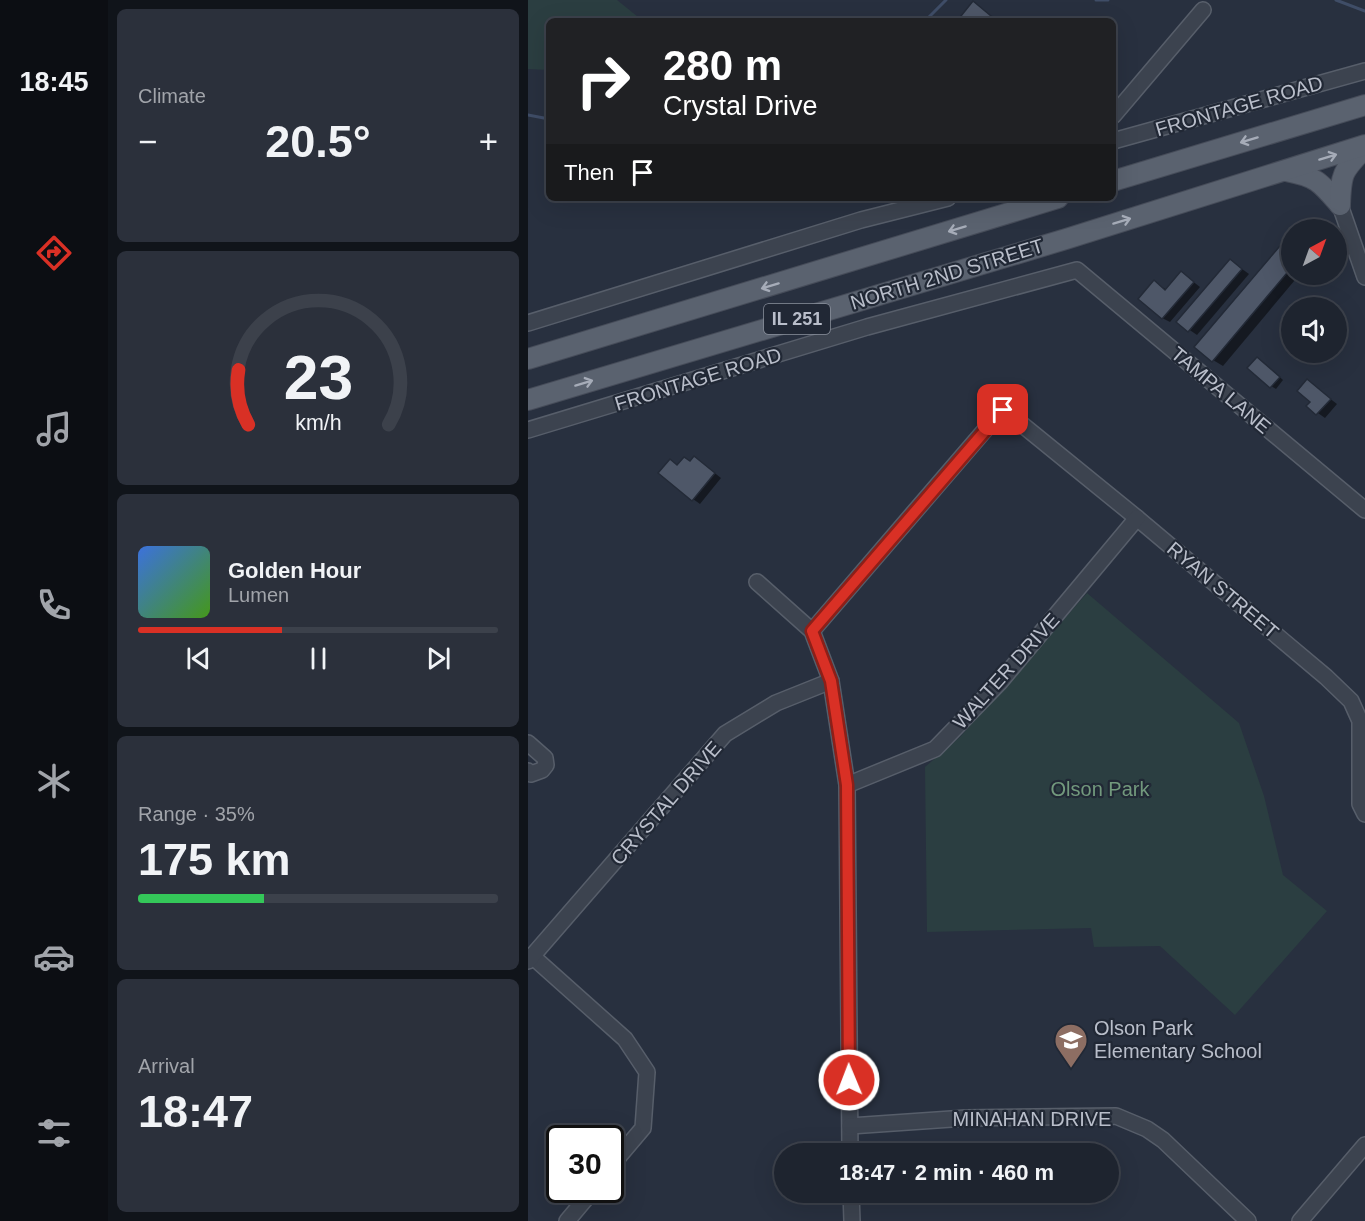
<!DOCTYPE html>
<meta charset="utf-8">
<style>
:root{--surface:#1e242f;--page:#2b303b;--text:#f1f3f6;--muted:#a1a4aa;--line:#3c414b;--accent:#d93025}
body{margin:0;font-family:Helvetica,sans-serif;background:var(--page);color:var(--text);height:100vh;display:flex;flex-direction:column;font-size:22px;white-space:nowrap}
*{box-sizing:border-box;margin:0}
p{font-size:20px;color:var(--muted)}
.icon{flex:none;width:33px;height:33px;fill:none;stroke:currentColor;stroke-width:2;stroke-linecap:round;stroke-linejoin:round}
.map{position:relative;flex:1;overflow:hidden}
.details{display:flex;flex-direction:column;gap:9px;padding:9px;background:#10141a;width:420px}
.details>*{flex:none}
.top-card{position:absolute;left:18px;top:18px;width:570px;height:183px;border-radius:9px;box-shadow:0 6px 24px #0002,0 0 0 2px var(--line);background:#202124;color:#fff;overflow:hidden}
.needle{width:39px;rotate:41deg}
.fabs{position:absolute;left:753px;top:219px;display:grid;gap:12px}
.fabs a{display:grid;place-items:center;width:66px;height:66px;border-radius:50%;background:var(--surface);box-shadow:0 6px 24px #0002,0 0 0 2px var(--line);font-size:30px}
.speed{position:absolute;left:18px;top:1125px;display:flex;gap:12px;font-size:30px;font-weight:700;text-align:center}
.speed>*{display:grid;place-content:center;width:78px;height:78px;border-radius:50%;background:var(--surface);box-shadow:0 6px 24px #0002,0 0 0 2px var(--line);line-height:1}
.speed .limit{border:3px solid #111;border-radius:9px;background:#fff;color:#111}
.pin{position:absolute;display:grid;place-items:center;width:51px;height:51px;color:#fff;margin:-26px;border-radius:12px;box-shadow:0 3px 9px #0006}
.me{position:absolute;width:66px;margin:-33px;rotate:359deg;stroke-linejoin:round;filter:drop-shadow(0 0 4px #0008)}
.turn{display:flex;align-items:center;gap:21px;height:126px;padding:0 18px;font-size:27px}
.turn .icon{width:78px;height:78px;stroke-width:2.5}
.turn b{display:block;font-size:42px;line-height:51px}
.then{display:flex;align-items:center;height:57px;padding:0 18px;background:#0003;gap:12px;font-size:22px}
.big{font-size:45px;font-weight:700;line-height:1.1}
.details .card{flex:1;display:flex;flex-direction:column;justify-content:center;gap:9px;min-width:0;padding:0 21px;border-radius:9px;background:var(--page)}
.details .dial{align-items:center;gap:0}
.dial svg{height:156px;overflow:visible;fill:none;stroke:var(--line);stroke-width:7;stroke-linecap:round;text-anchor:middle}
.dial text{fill:var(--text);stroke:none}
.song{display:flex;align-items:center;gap:18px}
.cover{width:72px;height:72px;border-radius:9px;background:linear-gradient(135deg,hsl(220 70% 55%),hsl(100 70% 35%))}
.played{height:6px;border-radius:3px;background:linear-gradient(90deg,var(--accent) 40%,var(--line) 40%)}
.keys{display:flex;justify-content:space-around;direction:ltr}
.heat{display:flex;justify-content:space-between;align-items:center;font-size:33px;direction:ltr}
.charge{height:9px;border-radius:4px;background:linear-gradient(90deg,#34c759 35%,var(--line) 0)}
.trip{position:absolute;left:246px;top:1143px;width:345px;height:60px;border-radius:30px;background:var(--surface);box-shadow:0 6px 24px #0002,0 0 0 2px var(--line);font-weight:700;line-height:60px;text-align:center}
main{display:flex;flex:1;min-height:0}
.dock{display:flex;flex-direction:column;width:108px;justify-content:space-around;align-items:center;background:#0c0e13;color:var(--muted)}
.dock .icon{width:42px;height:42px}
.dock .selected{color:var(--accent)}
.dock b{font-size:27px;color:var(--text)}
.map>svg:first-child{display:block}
.green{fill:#2b3e41}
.shadow{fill:#0007}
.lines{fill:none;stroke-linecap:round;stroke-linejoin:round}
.stream{stroke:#3f4d67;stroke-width:3}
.building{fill:#4e5768;stroke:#232a37;stroke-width:1.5}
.minor-casing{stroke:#575e6a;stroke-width:18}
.major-casing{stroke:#464c59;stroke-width:22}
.minor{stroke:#3c434f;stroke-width:15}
.major{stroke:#5a626f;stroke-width:20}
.oneway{stroke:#a6acb8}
.route-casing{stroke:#8d1f18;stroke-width:15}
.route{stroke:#d93025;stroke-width:10}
.labels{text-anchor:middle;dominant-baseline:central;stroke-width:4.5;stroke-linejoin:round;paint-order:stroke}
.shield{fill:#212835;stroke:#8b919d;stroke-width:1.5}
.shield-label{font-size:18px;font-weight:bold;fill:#b9beca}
.street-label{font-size:20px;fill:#b9beca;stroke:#212835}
.park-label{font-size:20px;fill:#72997d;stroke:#212835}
.poi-label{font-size:20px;fill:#b9beca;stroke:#212835;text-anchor:start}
</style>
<main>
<nav class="dock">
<b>18:45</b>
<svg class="icon selected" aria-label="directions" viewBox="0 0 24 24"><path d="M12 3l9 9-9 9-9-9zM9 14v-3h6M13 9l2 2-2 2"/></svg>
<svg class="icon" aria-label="music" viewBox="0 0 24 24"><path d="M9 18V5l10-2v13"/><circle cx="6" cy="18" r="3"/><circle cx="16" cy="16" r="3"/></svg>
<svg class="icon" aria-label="phone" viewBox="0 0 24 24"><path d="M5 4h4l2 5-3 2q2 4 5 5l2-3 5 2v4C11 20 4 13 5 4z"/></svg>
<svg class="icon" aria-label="climate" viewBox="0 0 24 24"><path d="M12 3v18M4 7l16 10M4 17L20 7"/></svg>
<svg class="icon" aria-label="car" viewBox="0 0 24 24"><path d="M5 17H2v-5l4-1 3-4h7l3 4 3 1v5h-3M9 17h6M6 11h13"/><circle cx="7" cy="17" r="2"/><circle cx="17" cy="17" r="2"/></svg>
<svg class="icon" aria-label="filters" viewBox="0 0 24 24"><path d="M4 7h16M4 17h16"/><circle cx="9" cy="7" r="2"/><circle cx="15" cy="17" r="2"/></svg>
</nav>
<section class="details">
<div class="card"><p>Climate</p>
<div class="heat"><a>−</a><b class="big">20.5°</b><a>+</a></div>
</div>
<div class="card dial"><svg viewBox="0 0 100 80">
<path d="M14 69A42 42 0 1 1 86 69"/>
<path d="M14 69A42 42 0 0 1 9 41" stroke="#d93025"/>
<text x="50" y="56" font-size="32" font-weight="700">23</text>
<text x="50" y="72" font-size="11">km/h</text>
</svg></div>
<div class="card">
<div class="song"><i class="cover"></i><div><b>Golden Hour</b><p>Lumen</p></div></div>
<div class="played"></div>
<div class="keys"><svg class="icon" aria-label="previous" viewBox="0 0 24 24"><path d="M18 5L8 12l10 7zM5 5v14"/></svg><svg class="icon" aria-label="pause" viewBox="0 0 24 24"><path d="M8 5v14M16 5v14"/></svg><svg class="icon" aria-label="next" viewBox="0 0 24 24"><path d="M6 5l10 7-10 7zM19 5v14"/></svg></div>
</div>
<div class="card"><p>Range · 35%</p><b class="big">175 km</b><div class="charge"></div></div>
<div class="card"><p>Arrival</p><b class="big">18:47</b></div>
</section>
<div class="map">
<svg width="837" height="1221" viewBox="0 0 837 1221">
<rect width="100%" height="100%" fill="#28303f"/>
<!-- green -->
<g class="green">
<polygon points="0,0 89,0 115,21 21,21 21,70 0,69"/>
<polygon points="559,593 711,723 736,796 755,875 799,911 707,1015 632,946 566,947 563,928 399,932 397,767 432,737"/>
</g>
<!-- shadow -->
<g class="shadow">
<polygon points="764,245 764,274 772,274 695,366 685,360"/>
<polygon points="703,261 721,274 669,335 650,322"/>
<polygon points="654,273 672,287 642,322 634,318 626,282 639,290"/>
<polygon points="734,361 755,380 748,389 743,386"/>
<polygon points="779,381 809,404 797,418 780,406 784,401"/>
<polygon points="142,461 151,466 163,462 174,463 193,478 172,504 165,499"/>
</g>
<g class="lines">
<!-- stream -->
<g class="stream">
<polyline points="568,0 580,0"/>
<polyline points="808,0 837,11"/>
<polyline points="397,21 418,0"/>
<polyline points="0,115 21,119"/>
</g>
</g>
<!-- building -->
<g class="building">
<polygon points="445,1 469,21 429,21"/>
<polygon points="757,240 764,245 764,267 684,362 666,347"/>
<polygon points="702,259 714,269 660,332 648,322"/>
<polygon points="653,271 666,282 634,319 610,299 626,280 637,290"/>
<polygon points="729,357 752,377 742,388 719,368"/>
<polygon points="779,379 803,399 788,415 778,406 782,402 769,391"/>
<polygon points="166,456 187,473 164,501 130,473 142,459 149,465 156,457 162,461"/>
</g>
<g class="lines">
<!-- minor casing -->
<g class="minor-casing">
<g id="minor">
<polyline points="585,116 675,10"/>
<polyline points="585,141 837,71"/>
<polyline points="812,205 837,277"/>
<polyline points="0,323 333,220 420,198"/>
<polyline points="0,430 339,327 549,270 837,510"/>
<polyline points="229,582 284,631 303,681 319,785 322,1154"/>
<polyline points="284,631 475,409 609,518 798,677 823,701 832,721 832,804 837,814"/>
<polyline points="0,743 17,758 18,765 14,770 3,774 0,771"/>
<polyline points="319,785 407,749 472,682 609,518"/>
<polyline points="4,956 97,1039 119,1072 115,1128 82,1167"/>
<polyline points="0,961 197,734 248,703 303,681"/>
<polyline points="322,1126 438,1118 588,1116 619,1129 635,1140 720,1221"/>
<polyline points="323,1192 324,1221"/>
<polyline points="39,1221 65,1190"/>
<polyline points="772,1221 837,1145"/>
</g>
</g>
<!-- major casing -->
<g class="major-casing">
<g id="major">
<path d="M758,171C789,177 792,182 812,205"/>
<polyline points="585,181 837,105"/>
<path d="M812,205C813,174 814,171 837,148"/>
<polyline points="0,359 530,198"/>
<polyline points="0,400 538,239 837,145"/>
</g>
</g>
<!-- minor -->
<use href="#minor" class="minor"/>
<!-- major -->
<use href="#major" class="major"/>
</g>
<!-- one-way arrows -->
<defs><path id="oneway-shaft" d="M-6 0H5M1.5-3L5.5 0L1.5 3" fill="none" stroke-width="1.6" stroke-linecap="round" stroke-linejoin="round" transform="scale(1.5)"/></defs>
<g class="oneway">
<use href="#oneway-shaft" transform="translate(721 140) rotate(163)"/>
<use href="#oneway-shaft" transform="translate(800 157) rotate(-17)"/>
<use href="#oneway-shaft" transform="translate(594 221) rotate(-17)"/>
<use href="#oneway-shaft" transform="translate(429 229) rotate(163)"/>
<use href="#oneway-shaft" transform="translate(242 286) rotate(163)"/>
<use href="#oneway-shaft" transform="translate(56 383) rotate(-17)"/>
</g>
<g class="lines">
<!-- route casing -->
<g class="route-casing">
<polyline id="route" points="321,1080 319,785 303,681 284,631 475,410"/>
</g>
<!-- route -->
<use href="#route" class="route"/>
</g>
<!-- icons -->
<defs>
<g id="school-pin" transform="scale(1.725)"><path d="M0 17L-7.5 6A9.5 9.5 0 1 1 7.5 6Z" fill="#8d6e63" stroke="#212835"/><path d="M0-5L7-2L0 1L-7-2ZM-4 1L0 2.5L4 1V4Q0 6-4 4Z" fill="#fff"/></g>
</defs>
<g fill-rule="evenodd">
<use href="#school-pin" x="543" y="1040"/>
</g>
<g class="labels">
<!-- shield labels -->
<rect class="shield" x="236" y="304" width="66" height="30" rx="4.5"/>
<g class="shield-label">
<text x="269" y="319">IL 251</text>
</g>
<!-- street labels -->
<g class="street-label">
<text transform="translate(711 106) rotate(-16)">FRONTAGE ROAD</text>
<text transform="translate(419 274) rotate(-17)">NORTH 2ND STREET</text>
<text transform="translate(170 379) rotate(-17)">FRONTAGE ROAD</text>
<text transform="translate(693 390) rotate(40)">TAMPA LANE</text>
<text transform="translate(695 590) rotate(40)">RYAN STREET</text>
<text transform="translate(478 671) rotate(-48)">WALTER DRIVE</text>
<text transform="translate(138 803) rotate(-49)">CRYSTAL DRIVE</text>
<text x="504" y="1119">MINAHAN DRIVE</text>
</g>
<!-- park labels -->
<g class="park-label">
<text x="572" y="789">Olson Park</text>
</g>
<!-- poi labels -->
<g class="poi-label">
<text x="566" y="1028">Olson Park<tspan x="566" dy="23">Elementary School</tspan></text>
</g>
</g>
</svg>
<div class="fabs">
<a><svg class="needle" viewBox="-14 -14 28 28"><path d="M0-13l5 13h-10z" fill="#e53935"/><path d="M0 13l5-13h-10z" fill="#a1a4aa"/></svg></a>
<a><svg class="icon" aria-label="sound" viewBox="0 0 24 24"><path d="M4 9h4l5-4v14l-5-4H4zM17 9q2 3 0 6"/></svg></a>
</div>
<div class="speed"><div class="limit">30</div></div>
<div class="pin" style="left:475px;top:410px;background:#d93025"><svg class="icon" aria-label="arrive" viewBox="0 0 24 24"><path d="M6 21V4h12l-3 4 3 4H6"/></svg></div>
<svg class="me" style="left:321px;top:1080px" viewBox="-20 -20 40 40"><circle r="17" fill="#d93025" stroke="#fff" stroke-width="3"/><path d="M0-11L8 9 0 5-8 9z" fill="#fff"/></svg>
<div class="trip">18:47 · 2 min · 460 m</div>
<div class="top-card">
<div class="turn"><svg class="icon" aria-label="right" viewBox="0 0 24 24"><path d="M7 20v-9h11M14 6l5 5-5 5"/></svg><div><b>280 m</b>Crystal Drive</div></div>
<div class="then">Then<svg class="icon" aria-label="arrive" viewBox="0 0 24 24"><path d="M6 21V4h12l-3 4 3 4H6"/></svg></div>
</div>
</div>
</main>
